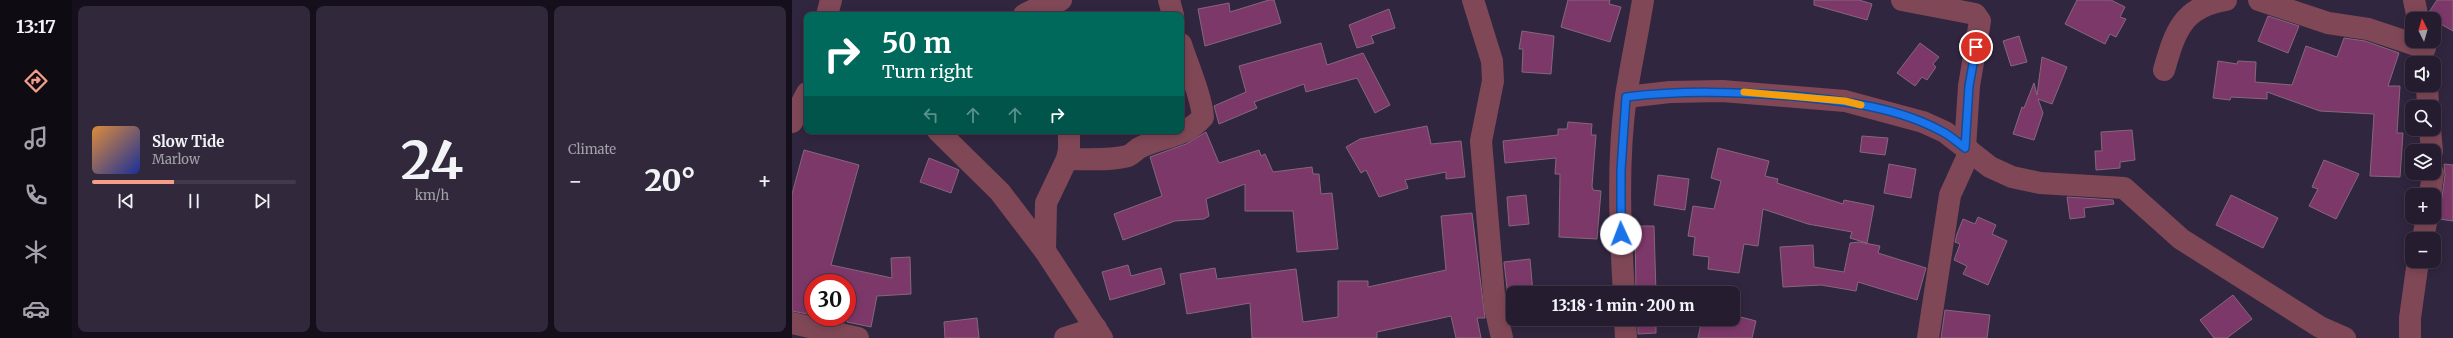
<!DOCTYPE html>
<meta charset="utf-8">
<style>
:root{--surface:#251c2f;--page:#31293b;--text:#f1f3f6;--muted:#a3a1aa;--line:#423a4b;--accent:#f49e89}
body{margin:0;font-family:Merriweather,serif;background:var(--page);color:var(--text);height:100vh;display:flex;flex-direction:column;font-size:15px;white-space:nowrap}
*{box-sizing:border-box;margin:0}
p{font-size:13px;color:var(--muted)}
.icon{flex:none;width:22px;height:22px;fill:none;stroke:currentColor;stroke-width:2;stroke-linecap:round;stroke-linejoin:round}
.map{position:relative;flex:1;overflow:hidden}
.details{display:flex;flex-direction:column;gap:6px;padding:6px;background:#140f1a;width:720px}
.details>*{flex:none}
.banner{position:absolute;left:12px;top:12px;width:380px;height:122px;border-radius:8px;box-shadow:0 2px 10px #0003,0 0 0 1px var(--line);background:#00695c;color:#fff;overflow:hidden}
.needle{width:26px;rotate:355deg}
.fabs{position:absolute;left:1613px;top:12px;display:grid;gap:8px}
.fabs a{display:grid;place-items:center;width:36px;height:36px;border-radius:8px;background:var(--surface);box-shadow:0 2px 10px #0003,0 0 0 1px var(--line);font-size:20px}
.speed{position:absolute;left:12px;top:274px;display:flex;gap:8px;font-size:20px;font-weight:700;text-align:center}
.speed>*{display:grid;place-content:center;width:52px;height:52px;border-radius:50%;background:var(--surface);box-shadow:0 2px 10px #0003,0 0 0 1px var(--line);line-height:1}
.speed .limit{border:6px solid #d22;background:#fff;color:#111}
.pin{position:absolute;display:grid;place-items:center;width:34px;height:34px;color:#fff;margin:-17px;border:2px solid #fff;border-radius:50%;box-shadow:0 1px 4px #0007}
.me{position:absolute;width:44px;margin:-22px;rotate:358deg;stroke-linejoin:round;filter:drop-shadow(0 0 3px #0008)}
.turn{display:flex;align-items:center;gap:14px;height:84px;padding:0 12px;font-size:18px}
.turn .icon{width:52px;height:52px;stroke-width:2.5}
.turn b{display:block;font-size:28px;line-height:34px}
.lanes{display:flex;align-items:center;height:38px;padding:0 12px;background:#0003;justify-content:center;gap:20px;direction:ltr}
.lanes .off{opacity:.35}
.big{font-size:30px;font-weight:800;line-height:1.1}
.details .card{flex:1;display:flex;flex-direction:column;justify-content:center;gap:6px;min-width:0;padding:0 14px;border-radius:8px;background:var(--page)}
.details .dial{align-items:center;gap:0}
.dial b{font-size:52px;line-height:1}
.song{display:flex;align-items:center;gap:12px}
.cover{width:48px;height:48px;border-radius:6px;background:linear-gradient(135deg,hsl(30 70% 55%),hsl(230 70% 35%))}
.played{height:4px;border-radius:2px;background:linear-gradient(90deg,var(--accent) 40%,var(--line) 40%)}
.keys{display:flex;justify-content:space-around;direction:ltr}
.heat{display:flex;justify-content:space-between;align-items:center;font-size:22px;direction:ltr}
.details .tiles{flex:1;display:grid;gap:6px;grid-template-columns:repeat(3,1fr)}
.trip{position:absolute;left:714px;top:286px;width:234px;height:40px;border-radius:8px;background:var(--surface);box-shadow:0 2px 10px #0003,0 0 0 1px var(--line);font-weight:800;line-height:40px;text-align:center}
main{display:flex;flex:1;min-height:0}
.tab-bar{display:flex;flex-direction:column;width:72px;justify-content:space-around;align-items:center;background:#0f0b13;color:var(--muted)}
.tab-bar .icon{width:28px;height:28px}
.tab-bar .active{color:var(--accent)}
.tab-bar b{font-size:18px;color:var(--text)}
.map>svg:first-child{display:block}
.building{fill:#7d386a;stroke:#85677b}
.lines{fill:none;stroke-linecap:round;stroke-linejoin:round}
.minor{stroke:#804857;stroke-width:22}
.tertiary{stroke:#804857;stroke-width:22}
.route-casing{stroke:#114b97;stroke-width:10}
.route{stroke:#1a73e8;stroke-width:7}
.slow{stroke:#f59e0b;stroke-width:7}
</style>
<main>
<nav class="tab-bar">
<b>13:17</b>
<svg class="icon active" aria-label="directions" viewBox="0 0 24 24"><path d="M12 3l9 9-9 9-9-9zM9 14v-3h6M13 9l2 2-2 2"/></svg>
<svg class="icon" aria-label="music" viewBox="0 0 24 24"><path d="M9 18V5l10-2v13"/><circle cx="6" cy="18" r="3"/><circle cx="16" cy="16" r="3"/></svg>
<svg class="icon" aria-label="phone" viewBox="0 0 24 24"><path d="M5 4h4l2 5-3 2q2 4 5 5l2-3 5 2v4C11 20 4 13 5 4z"/></svg>
<svg class="icon" aria-label="climate" viewBox="0 0 24 24"><path d="M12 3v18M4 7l16 10M4 17L20 7"/></svg>
<svg class="icon" aria-label="car" viewBox="0 0 24 24"><path d="M5 17H2v-5l4-1 3-4h7l3 4 3 1v5h-3M9 17h6M6 11h13"/><circle cx="7" cy="17" r="2"/><circle cx="17" cy="17" r="2"/></svg>
</nav>
<section class="details">
<div class="tiles">
<div class="card">
<div class="song"><i class="cover"></i><div><b>Slow Tide</b><p>Marlow</p></div></div>
<div class="played"></div>
<div class="keys"><svg class="icon" aria-label="previous" viewBox="0 0 24 24"><path d="M18 5L8 12l10 7zM5 5v14"/></svg><svg class="icon" aria-label="pause" viewBox="0 0 24 24"><path d="M8 5v14M16 5v14"/></svg><svg class="icon" aria-label="next" viewBox="0 0 24 24"><path d="M6 5l10 7-10 7zM19 5v14"/></svg></div>
</div>
<div class="card dial"><b>24</b><p>km/h</p></div>
<div class="card"><p>Climate</p>
<div class="heat"><a>−</a><b class="big">20°</b><a>+</a></div>
</div>
</div>
</section>
<div class="map">
<svg width="1661" height="338" viewBox="0 0 1661 338">
<rect width="100%" height="100%" fill="#31263f"/>
<!-- building -->
<g class="building">
<polygon points="477,0 482,0 489,23 413,46 406,9 437,3 438,12"/>
<polygon points="776,0 818,0 817,4 829,7 818,42 769,27"/>
<polygon points="1022,0 1067,0 1080,4 1075,20 1022,5"/>
<polygon points="1285,0 1319,0 1333,7 1328,17 1334,19 1324,37 1318,34 1313,44 1273,24"/>
<polygon points="1645,0 1661,0 1661,31 1638,18 1637,12"/>
<polygon points="597,9 603,28 579,36 582,43 565,48 557,25"/>
<polygon points="1476,16 1507,26 1496,53 1466,41"/>
<polygon points="730,31 762,36 759,74 730,72 731,49 727,49"/>
<polygon points="1227,36 1235,62 1219,66 1211,41"/>
<polygon points="1552,38 1573,41 1607,53 1596,86 1608,86 1605,133 1611,133 1608,177 1578,176 1582,114 1528,111 1475,92 1475,99 1439,97 1438,100 1421,98 1426,61 1445,64 1446,61 1464,62 1463,82 1500,85 1514,46 1545,57"/>
<polygon points="529,43 535,65 571,53 598,105 583,113 565,78 514,92 512,84 462,102 465,108 427,124 422,106 454,92 447,66"/>
<polygon points="1128,43 1147,57 1141,64 1144,67 1135,80 1130,77 1123,86 1105,73"/>
<polygon points="1250,57 1275,67 1260,104 1246,99 1251,113 1242,140 1221,134 1230,107 1232,108 1242,83 1245,95"/>
<polygon points="776,122 800,124 799,135 804,135 800,186 801,190 809,191 805,239 767,237 768,174 763,174 764,158 713,163 711,141 766,135 766,129 775,129"/>
<polygon points="635,126 639,144 669,141 673,177 654,179 654,172 613,180 616,188 587,197 574,170 569,173 554,147 568,139"/>
<polygon points="1340,130 1343,160 1328,162 1328,168 1304,170 1303,151 1310,151 1309,132"/>
<polygon points="414,132 427,163 467,150 469,156 473,154 481,172 520,167 521,174 527,174 529,194 540,193 546,249 505,252 501,211 453,211 453,184 414,199 417,216 412,219 383,221 331,240 322,214 370,196 358,157 394,144"/>
<polygon points="1070,136 1096,138 1093,155 1068,152"/>
<polygon points="926,148 977,161 973,176 986,179 985,183 1051,204 1052,200 1082,206 1075,243 1058,238 1060,232 1016,224 971,209 966,246 952,244 947,273 916,269 917,257 901,255 903,237 896,236 901,206 922,209 929,181 919,178"/>
<polygon points="12,150 67,165 39,265 100,278 99,258 118,257 119,294 85,296 79,327 55,322 55,283 21,283 21,315 0,311 0,194"/>
<polygon points="137,158 167,170 159,193 128,182"/>
<polygon points="1532,160 1567,174 1544,219 1517,206 1526,189 1520,187"/>
<polygon points="1097,164 1124,169 1119,198 1092,193"/>
<polygon points="1652,164 1661,165 1661,221 1647,219 1645,210 1650,197 1653,175"/>
<polygon points="866,175 897,179 893,210 862,205"/>
<polygon points="734,195 737,224 717,226 715,197"/>
<polygon points="1439,195 1486,218 1471,248 1424,225"/>
<polygon points="1275,197 1321,200 1322,204 1292,208 1293,217 1278,219"/>
<polygon points="680,213 693,318 685,318 689,338 664,338 659,316 585,332 585,338 460,338 458,303 395,314 388,274 423,268 425,279 504,269 511,322 546,317 546,281 576,281 576,287 654,270 649,216"/>
<polygon points="1186,217 1204,225 1200,234 1215,241 1196,285 1171,274 1175,266 1162,260 1168,244 1163,242 1165,234 1171,219 1183,224"/>
<polygon points="843,226 862,226 864,293 844,293"/>
<polygon points="1067,242 1088,246 1086,253 1134,268 1125,300 1066,282 1064,291 1029,285 991,287 988,247 1021,245 1022,267 1052,272 1058,243"/>
<polygon points="738,259 741,293 721,293 721,315 718,315 712,262"/>
<polygon points="336,265 339,276 369,268 373,284 318,300 310,272"/>
<polygon points="1441,295 1460,319 1435,338 1422,338 1408,320"/>
<polygon points="1153,310 1198,315 1195,338 1149,338"/>
<polygon points="941,315 964,321 960,338 906,338 910,319 941,319"/>
<polygon points="185,318 187,338 153,338 152,322"/>
<polygon points="846,319 864,319 864,333 846,334"/>
</g>
<g class="lines">
<!-- minor -->
<g class="minor">
<polyline points="377,0 381,15"/>
<polyline points="681,0 700,61 701,81 689,141 703,307 710,338"/>
<polyline points="1110,0 1183,14 1188,21 1177,86 1173,148"/>
<polyline points="1467,0 1536,23 1576,29 1633,48"/>
<polyline points="1622,0 1626,19"/>
<path d="M232,15C244,7 256,6 269,0"/>
<path d="M1372,70C1383,32 1390,7 1434,0"/>
<polyline points="1635,85 1636,107"/>
<polyline points="834,97 878,92 930,91 1053,101 1131,122 1153,132 1198,167 1220,177 1248,183 1332,188 1389,239 1528,327 1553,338"/>
<polyline points="1638,129 1640,151"/>
<polyline points="146,131 208,192 253,251 310,338"/>
<path d="M275,159C294,159 317,161 336,156C341,154 344,149 349,147C373,136 392,138 411,117C409,95 396,66 389,44"/>
<polyline points="1638,195 1641,173"/>
<polyline points="1631,239 1635,217"/>
<polyline points="253,251 254,203 275,159 277,150 277,131"/>
<path d="M832,293C828,228 825,161 834,96C839,64 846,32 851,0"/>
<polyline points="833,319 834,338"/>
<polyline points="0,323 66,338"/>
<polyline points="273,338 304,328"/>
<polyline points="1136,338 1158,195 1178,151"/>
<polyline points="1618,338 1618,318 1626,261"/>
</g>
<!-- tertiary -->
<g class="tertiary">
<polyline points="35,15 39,0"/>
<polyline points="0,122 15,93"/>
</g>
</g>
<g class="lines">
<!-- route casing -->
<g class="route-casing">
<path id="route" d="M829,234V170L834,97C891,90 944,92 1001,96C1052,101 1106,107 1151,132C1159,136 1166,143 1173,148L1177,86L1184,47"/>
</g>
<!-- route -->
<use href="#route" class="route"/>
<!-- slow -->
<polyline class="slow" points="952,92 1053,101 1069,105"/>
</g>
</svg>
<div class="fabs">
<a><svg class="needle" viewBox="-14 -14 28 28"><path d="M0-13l5 13h-10z" fill="#e53935"/><path d="M0 13l5-13h-10z" fill="#a3a1aa"/></svg></a>
<a><svg class="icon" aria-label="sound" viewBox="0 0 24 24"><path d="M4 9h4l5-4v14l-5-4H4zM17 9q2 3 0 6"/></svg></a>
<a><svg class="icon" aria-label="search" viewBox="0 0 24 24"><circle cx="10" cy="10" r="6"/><path d="M15 15l6 6"/></svg></a>
<a><svg class="icon" aria-label="layers" viewBox="0 0 24 24"><path d="M12 4l9 5-9 5-9-5zM3 14l9 5 9-5"/></svg></a>
<a>+</a>
<a>−</a>
</div>
<div class="speed"><div class="limit">30</div></div>
<div class="pin" style="left:1184px;top:47px;background:#d93025"><svg class="icon" aria-label="arrive" viewBox="0 0 24 24"><path d="M6 21V4h12l-3 4 3 4H6"/></svg></div>
<svg class="me" style="left:829px;top:234px" viewBox="-20 -20 40 40"><circle r="19" fill="#fff"/><path d="M0-13L10 11 0 6-10 11z" fill="#1a73e8"/></svg>
<div class="trip">13:18 · 1 min · 200 m</div>
<div class="banner">
<div class="turn"><svg class="icon" aria-label="right" viewBox="0 0 24 24"><path d="M7 20v-9h11M14 6l5 5-5 5"/></svg><div><b>50 m</b>Turn right</div></div>
<div class="lanes"><svg class="icon off" aria-label="left" viewBox="0 0 24 24"><path d="M17 20v-9H6M10 6l-5 5 5 5"/></svg><svg class="icon off" aria-label="ahead" viewBox="0 0 24 24"><path d="M12 20V5M6 11l6-6 6 6"/></svg><svg class="icon off" aria-label="ahead" viewBox="0 0 24 24"><path d="M12 20V5M6 11l6-6 6 6"/></svg><svg class="icon" aria-label="right" viewBox="0 0 24 24"><path d="M7 20v-9h11M14 6l5 5-5 5"/></svg></div>
</div>
</div>
</main>
